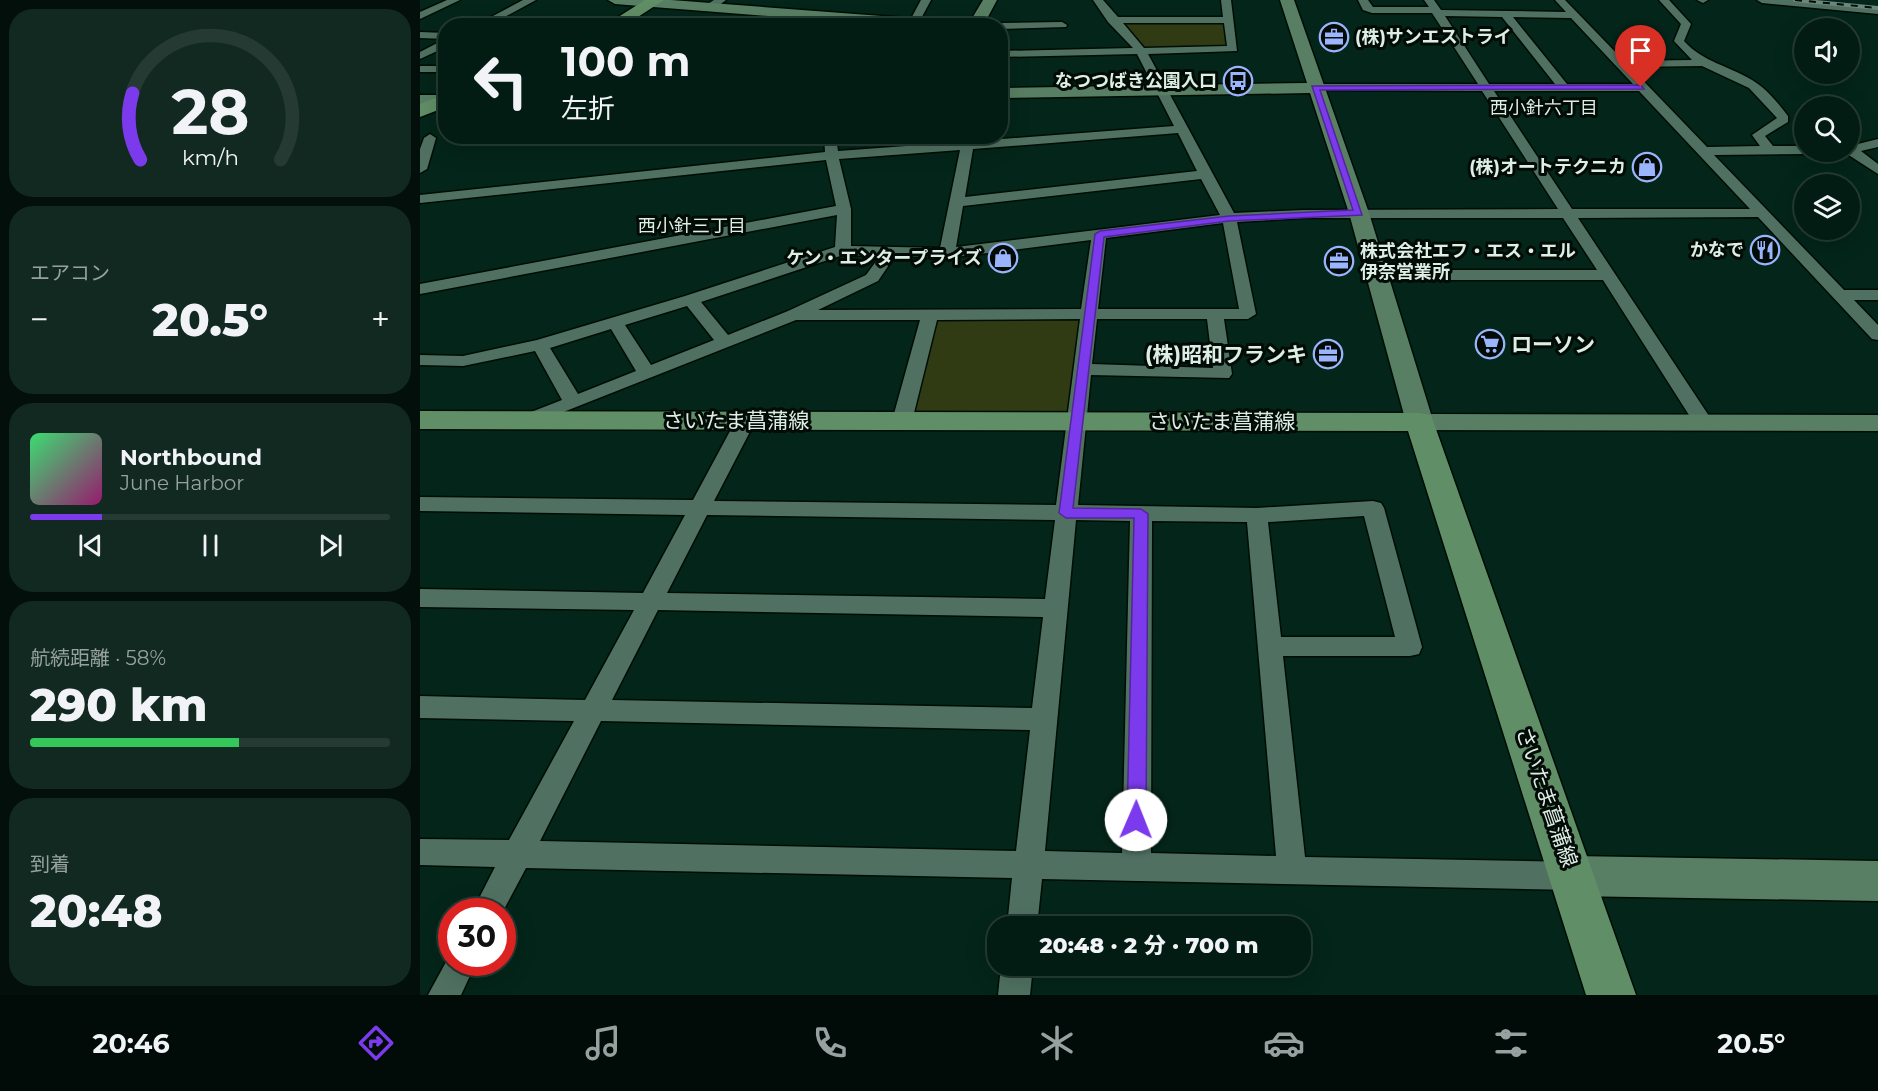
<!DOCTYPE html>
<html lang="ja">
<meta charset="utf-8">
<style>
:root{--surface:#031c13;--page:#112921;--text:#f1f3f6;--muted:#97a1a0;--line:#243a33;--accent:#7c3aed}
body{margin:0;font-family:Montserrat,"Noto Sans JP",sans-serif;background:var(--page);color:var(--text);height:100vh;display:flex;flex-direction:column;font-size:22px;white-space:nowrap}
*{box-sizing:border-box;margin:0}
p{font-size:20px;color:var(--muted)}
.icon{flex:none;width:33px;height:33px;fill:none;stroke:currentColor;stroke-width:2;stroke-linecap:round;stroke-linejoin:round}
.map{position:relative;flex:1;overflow:hidden}
.panel{display:flex;flex-direction:column;gap:9px;padding:9px;background:#020f0a;width:420px}
.panel>*{flex:none}
.hud{position:absolute;left:18px;top:18px;width:570px;height:126px;border-radius:24px;box-shadow:0 6px 24px #0002,0 0 0 2px var(--line);background:#031c13;color:var(--text);overflow:hidden}
.controls{position:absolute;left:1374px;top:18px;display:grid;gap:12px}
.controls a{display:grid;place-items:center;width:66px;height:66px;border-radius:50%;background:var(--surface);box-shadow:0 6px 24px #0002,0 0 0 2px var(--line);font-size:30px}
.speed{position:absolute;left:18px;top:898px;display:flex;gap:12px;font-size:30px;font-weight:700;text-align:center}
.speed>*{display:grid;place-content:center;width:78px;height:78px;border-radius:50%;background:var(--surface);box-shadow:0 6px 24px #0002,0 0 0 2px var(--line);line-height:1}
.speed .limit{border:9px solid #d22;background:#fff;color:#111}
.pin{position:absolute;display:grid;place-items:center;width:51px;height:51px;color:#fff;margin:-62px -26px;border-radius:50% 50% 50% 0;rotate:-45deg;box-shadow:0 0 6px #0007}
.pin .icon{rotate:45deg}
.me{position:absolute;width:66px;margin:-33px;rotate:1deg;stroke-linejoin:round;filter:drop-shadow(0 0 4px #0008)}
.turn{display:flex;align-items:center;gap:21px;height:126px;padding:0 24px;font-size:27px}
.turn .icon{width:78px;height:78px;stroke-width:2.5}
.turn b{display:block;font-size:42px;line-height:51px}
.big{font-size:45px;font-weight:800;line-height:1.1}
.panel .widget{flex:1;display:flex;flex-direction:column;justify-content:center;gap:9px;min-width:0;padding:0 21px;border-radius:24px;background:var(--page)}
.panel .dial{align-items:center;gap:0}
.dial svg{height:156px;overflow:visible;fill:none;stroke:var(--line);stroke-width:7;stroke-linecap:round;text-anchor:middle}
.dial text{fill:var(--text);stroke:none}
.song{display:flex;align-items:center;gap:18px}
.cover{width:72px;height:72px;border-radius:9px;background:linear-gradient(135deg,hsl(140 70% 55%),hsl(320 70% 35%))}
.played{height:6px;border-radius:3px;background:linear-gradient(90deg,var(--accent) 20%,var(--line) 20%)}
.keys{display:flex;justify-content:space-around;direction:ltr}
.heat{display:flex;justify-content:space-between;align-items:center;font-size:33px;direction:ltr}
.charge{height:9px;border-radius:4px;background:linear-gradient(90deg,#34c759 58%,var(--line) 0)}
.trip{position:absolute;left:567px;top:916px;width:324px;height:60px;border-radius:24px;background:var(--surface);box-shadow:0 6px 24px #0002,0 0 0 2px var(--line);font-weight:800;line-height:60px;text-align:center}
.dock{display:flex;height:96px;justify-content:space-around;align-items:center;background:#010b08;color:var(--muted)}
.dock .icon{width:42px;height:42px}
.dock .on{color:var(--accent)}
.dock b{font-size:27px;color:var(--text)}
main{display:flex;flex:1;min-height:0}
.map>svg:first-child{display:block}
.green{fill:#303b13}
.lines{fill:none;stroke-linecap:round;stroke-linejoin:round}
.street-casing{stroke:#000d05;stroke-width:3}
.secondary-casing{stroke:#000d05;stroke-width:3}
.primary-casing{stroke:#000d05;stroke-width:3}
.street{fill:#507161;fill-rule:evenodd}
.secondary{fill:#587f63;fill-rule:evenodd}
.primary{fill:#608e66;fill-rule:evenodd}
.rail-casing{stroke:#6d867c;stroke-width:4}
.rail{stroke:#020b06;stroke-width:2;stroke-dasharray:7;stroke-linecap:butt}
.route{fill:#7c3aed;stroke:#51269a;stroke-width:1.5}
.labels{text-anchor:middle;dominant-baseline:central;stroke-width:6;stroke-linejoin:round;paint-order:stroke}
.far-poi-label{font-size:18px;font-weight:bold;fill:#ddeee5;stroke:#020b06;text-anchor:end}
.far-neighbourhood-label{font-size:18px;fill:#ddeee5;stroke:#020b06}
.poi-label{font-size:21px;font-weight:bold;fill:#ddeee5;stroke:#020b06;text-anchor:start}
.street-label{font-size:21px;fill:#ddeee5;stroke:#020b06}
</style>
<main>
<section class="panel">
<div class="widget dial"><svg viewBox="0 0 100 80">
<path d="M14 69A42 42 0 1 1 86 69"/>
<path d="M14 69A42 42 0 0 1 10 35" stroke="#7c3aed"/>
<text x="50" y="56" font-size="32" font-weight="700">28</text>
<text x="50" y="72" font-size="11">km/h</text>
</svg></div>
<div class="widget"><p>エアコン</p>
<div class="heat"><a>−</a><b class="big">20.5°</b><a>+</a></div>
</div>
<div class="widget">
<div class="song"><i class="cover"></i><div><b>Northbound</b><p>June Harbor</p></div></div>
<div class="played"></div>
<div class="keys"><svg class="icon" aria-label="previous" viewBox="0 0 24 24"><path d="M18 5L8 12l10 7zM5 5v14"/></svg><svg class="icon" aria-label="pause" viewBox="0 0 24 24"><path d="M8 5v14M16 5v14"/></svg><svg class="icon" aria-label="next" viewBox="0 0 24 24"><path d="M6 5l10 7-10 7zM19 5v14"/></svg></div>
</div>
<div class="widget"><p>航続距離 · 58%</p><b class="big">290 km</b><div class="charge"></div></div>
<div class="widget"><p>到着</p><b class="big">20:48</b></div>
</section>
<div class="map">
<svg width="1458" height="995" viewBox="0 0 1458 995">
<rect width="100%" height="100%" fill="#042519"/>
<!-- green -->
<g class="green">
<polygon points="702,22 805,23 809,47 724,48"/>
<polygon points="670,313 656,421 482,421 510,314"/>
</g>
<g class="lines">
<!-- street casing -->
<g class="street-casing">
<g id="street">
<polygon points="27,0 40,0 0,19 0,12"/>
<polygon points="103,0 116,0 68,26 54,26"/>
<polygon points="294,0 306,0 294,9 286,9 286,5"/>
<polygon points="501,0 511,0 497,26 487,26"/>
<path d="M673,0H683L698,17H803L801,0H811L817,51L728,54L814,213L883,210L1138,209L1062,91L891,90V86L895,84H1058L1012,13H952L943,10L938,0H948L953,7H1009L1004,0H1014L1021,10L1146,12L1135,0H1145L1204,61L1272,60L1254,41L1261,24L1239,0H1249L1271,24L1264,41C1283,62 1309,66 1332,80C1347,89 1358,103 1368,116V122L1345,136L1353,146H1384V152H1390L1384,154L1294,155L1424,290H1458V300H1434L1458,325V340L1452,339L1338,217L1158,218L1293,422L1290,426H1276L1183,280H957L949,275L957,270H1177L1143,218H883L817,222L836,314L828,319H804L812,374L809,378L671,375L658,505L837,508L953,501L961,503L964,508L1002,647L999,654L990,656H863L885,857L1153,862L1163,866L1168,876L1163,886L1153,890L622,879L617,927H587L592,878L106,868L82,913L52,912L75,867L0,865V839L89,840L154,721L0,718V696L165,700L214,610L0,607V589L223,593L265,515L0,511V497L273,500L316,420L326,414L336,420L294,501L636,505L660,319L517,320L492,421L482,427L472,421L500,320H376L113,424L106,422L103,418L106,414L142,400L115,351L43,366L0,365V355L43,356L117,340L265,296L415,247L417,215L0,294V284L416,206L406,160L0,203V195L405,152L404,136H416L418,151L541,142L542,136H555V141L754,126L717,54L580,57V51L713,48L688,22ZM1025,16L1082,17L1135,84H1069ZM1093,17L1151,18L1213,84H1147ZM703,23H804L807,46L724,48ZM1282,66L1329,88L1357,118L1332,135L1340,146L1287,147L1210,67ZM1074,91H1219L1330,209H1152ZM758,133L777,171L545,197L553,149ZM540,150L520,248L431,246V209L419,159ZM781,179L800,215L536,247L543,206ZM803,223L819,309H678L686,238ZM671,240L661,309L398,310L458,281L475,256L527,258ZM423,255L460,256L446,275L368,311L308,335L281,302ZM267,306L294,340L231,365L205,325ZM677,319H787L793,368L672,364ZM191,329L216,371L158,394L130,348ZM287,515L635,520L625,599L247,593ZM944,516L975,637H861L848,522ZM656,520L710,521L702,853L625,851ZM732,521L827,522L856,856L731,853ZM238,610L623,617L612,708L192,700ZM181,721L610,730L596,851L120,841Z"/>
<polygon points="1277,0 1288,0 1283,3"/>
<polygon points="1337,0 1373,0 1458,8 1458,14 1342,3"/>
<polygon points="200,18 236,26 196,23 196,19"/>
<polygon points="642,22 647,25 646,27 580,29 580,26 575,26 580,23"/>
<polygon points="0,32 26,33 26,47 0,59 0,52 25,39 0,38"/>
<rect x="0" y="66" width="26" height="6"/>
<polygon points="10,134 16,138 7,169 0,173 0,149 4,138"/>
<polygon points="1458,139 1458,147 1441,151 1458,164 1458,174 1424,152 1430,152 1430,146"/>
<polygon points="32,951 32,963 56,963 41,995 8,995"/>
<polygon points="581,966 613,966 610,995 578,995"/>
</g>
</g>
<!-- secondary casing -->
<g class="secondary-casing">
<g id="secondary">
<polygon points="188,0 251,0 541,22 548,25 563,0 577,0 563,26 476,26 195,4"/>
<polygon points="860,0 874,0 949,213 1011,414 1458,415 1458,431 1000,430 990,428 986,422 929,213 890,93 580,98 580,88 887,83"/>
<rect x="0" y="95" width="26" height="10"/>
<polygon points="1153,856 1458,861 1458,901 1153,896 1138,890 1132,876 1138,862"/>
</g>
</g>
<!-- primary casing -->
<g class="primary-casing">
<g id="primary">
<polygon points="225,0 244,0 204,26 184,26"/>
<polygon points="26,94 26,107 0,117 0,104"/>
<polygon points="0,411 1000,413 1011,415 1216,995 1166,995 988,431 0,429"/>
</g>
</g>
<!-- street -->
<use href="#street" class="street"/>
<!-- secondary -->
<use href="#secondary" class="secondary"/>
<!-- primary -->
<use href="#primary" class="primary"/>
<!-- rail casing -->
<g class="rail-casing">
<polyline id="rail" points="1375,0 1458,8"/>
</g>
<!-- rail -->
<use href="#rail" class="rail"/>
</g>
<!-- route -->
<polygon class="route" points="1221,85 1224,89 900,90 942,215 809,221 684,237 653,508 721,509 728,514 726,820 723,826 716,829 710,826 707,820 714,518 646,518 639,513 675,234 680,231 809,216 933,210 892,86"/>
<!-- icons -->
<defs>
<g id="office-ring" transform="scale(1.5)"><circle r="9.5" fill="#020b06" stroke="#9ab5fd" stroke-width="1.5"/><path d="M-6-3h4V-5.5h4V-3h4V5H-6ZM-1-4.5V-3h2v-1.5ZM-6 0V1H6V0Z" fill="#9ab5fd"/></g>
<g id="bus-ring" transform="scale(1.5)"><circle r="9.5" fill="#020b06" stroke="#9ab5fd" stroke-width="1.5"/><path d="M-5-6H5V4H4V6H2V4H-2V6H-4V4H-5ZM-3.5-4V0h7V-4ZM-3.5 1.2v1.5H-2V1.2ZM2 1.2v1.5H3.5V1.2Z" fill="#9ab5fd"/></g>
<g id="shop-ring" transform="scale(1.5)"><circle r="9.5" fill="#020b06" stroke="#9ab5fd" stroke-width="1.5"/><path d="M-5-2.5h2.3a2.7 3.5 0 0 1 5.4 0H5L5.5 6h-11ZM-1.5-2.5h3a1.5 2.3 0 0 0-3 0Z" fill="#9ab5fd"/></g>
<g id="restaurant-ring" transform="scale(1.5)"><circle r="9.5" fill="#020b06" stroke="#9ab5fd" stroke-width="1.5"/><path d="M-5-6h1v4h1v-4h1v4h1v-4h1v5L-1.5 .5V6h-2V.5L-5-1ZM5-6V6H3V1.5H1.5Q1.5-4 5-6Z" fill="#9ab5fd"/></g>
<g id="supermarket-ring" transform="scale(1.5)"><circle r="9.5" fill="#020b06" stroke="#9ab5fd" stroke-width="1.5"/><path d="M-6-5.5h2.5l.6 2H6L4.5 2H-2.5L-4.4-4H-6ZM-1.5 3.2a1.3 1.3 0 1 0 .1 0ZM3 3.2a1.3 1.3 0 1 0 .1 0Z" fill="#9ab5fd"/></g>
</defs>
<g fill-rule="evenodd">
<use href="#office-ring" x="914" y="37"/>
<use href="#bus-ring" x="818" y="81"/>
<use href="#shop-ring" x="1227" y="167"/>
<use href="#restaurant-ring" x="1345" y="250"/>
<use href="#shop-ring" x="583" y="258"/>
<use href="#office-ring" x="919" y="261"/>
<use href="#supermarket-ring" x="1070" y="344"/>
<use href="#office-ring" x="908" y="354"/>
</g>
<g class="labels">
<!-- far-poi labels -->
<g class="far-poi-label">
<text x="935" y="37" text-anchor="start">(株)サンエストライ</text>
<text x="797" y="81">なつつばき公園入口</text>
<text x="1206" y="167">(株)オートテクニカ</text>
<text x="1324" y="250">かなで</text>
<text x="940" y="251" text-anchor="start">株式会社エフ・エス・エル<tspan x="940" dy="21">伊奈営業所</tspan></text>
<text x="562" y="258">ケン・エンタープライズ</text>
</g>
<!-- far-neighbourhood labels -->
<g class="far-neighbourhood-label">
<text x="1124" y="108">西小針六丁目</text>
<text x="272" y="226">西小針三丁目</text>
</g>
<!-- poi labels -->
<g class="poi-label">
<text x="1091" y="344">ローソン</text>
<text x="887" y="354" text-anchor="end">(株)昭和フランキ</text>
</g>
<!-- street labels -->
<g class="street-label">
<text x="316" y="420">さいたま菖蒲線</text>
<text x="802" y="421">さいたま菖蒲線</text>
<text transform="translate(1127 797) rotate(71)">さいたま菖蒲線</text>
</g>
</g>
</svg>
<div class="controls">
<a><svg class="icon" aria-label="sound" viewBox="0 0 24 24"><path d="M4 9h4l5-4v14l-5-4H4zM17 9q2 3 0 6"/></svg></a>
<a><svg class="icon" aria-label="search" viewBox="0 0 24 24"><circle cx="10" cy="10" r="6"/><path d="M15 15l6 6"/></svg></a>
<a><svg class="icon" aria-label="layers" viewBox="0 0 24 24"><path d="M12 4l9 5-9 5-9-5zM3 14l9 5 9-5"/></svg></a>
</div>
<div class="speed"><div class="limit">30</div></div>
<div class="pin" style="left:1221px;top:87px;background:#d93025"><svg class="icon" aria-label="arrive" viewBox="0 0 24 24"><path d="M6 21V4h12l-3 4 3 4H6"/></svg></div>
<svg class="me" style="left:716px;top:820px" viewBox="-20 -20 40 40"><circle r="19" fill="#fff"/><path d="M0-13L10 11 0 6-10 11z" fill="#7c3aed"/></svg>
<div class="trip">20:48 · 2 分 · 700 m</div>
<div class="hud">
<div class="turn"><svg class="icon" aria-label="left" viewBox="0 0 24 24"><path d="M17 20v-9H6M10 6l-5 5 5 5"/></svg><div><b>100 m</b>左折</div></div>
</div>
</div>
</main>
<nav class="dock">
<b>20:46</b>
<svg class="icon on" aria-label="directions" viewBox="0 0 24 24"><path d="M12 3l9 9-9 9-9-9zM9 14v-3h6M13 9l2 2-2 2"/></svg>
<svg class="icon" aria-label="music" viewBox="0 0 24 24"><path d="M9 18V5l10-2v13"/><circle cx="6" cy="18" r="3"/><circle cx="16" cy="16" r="3"/></svg>
<svg class="icon" aria-label="phone" viewBox="0 0 24 24"><path d="M5 4h4l2 5-3 2q2 4 5 5l2-3 5 2v4C11 20 4 13 5 4z"/></svg>
<svg class="icon" aria-label="climate" viewBox="0 0 24 24"><path d="M12 3v18M4 7l16 10M4 17L20 7"/></svg>
<svg class="icon" aria-label="car" viewBox="0 0 24 24"><path d="M5 17H2v-5l4-1 3-4h7l3 4 3 1v5h-3M9 17h6M6 11h13"/><circle cx="7" cy="17" r="2"/><circle cx="17" cy="17" r="2"/></svg>
<svg class="icon" aria-label="filters" viewBox="0 0 24 24"><path d="M4 7h16M4 17h16"/><circle cx="9" cy="7" r="2"/><circle cx="15" cy="17" r="2"/></svg>
<b>20.5°</b>
</nav>
